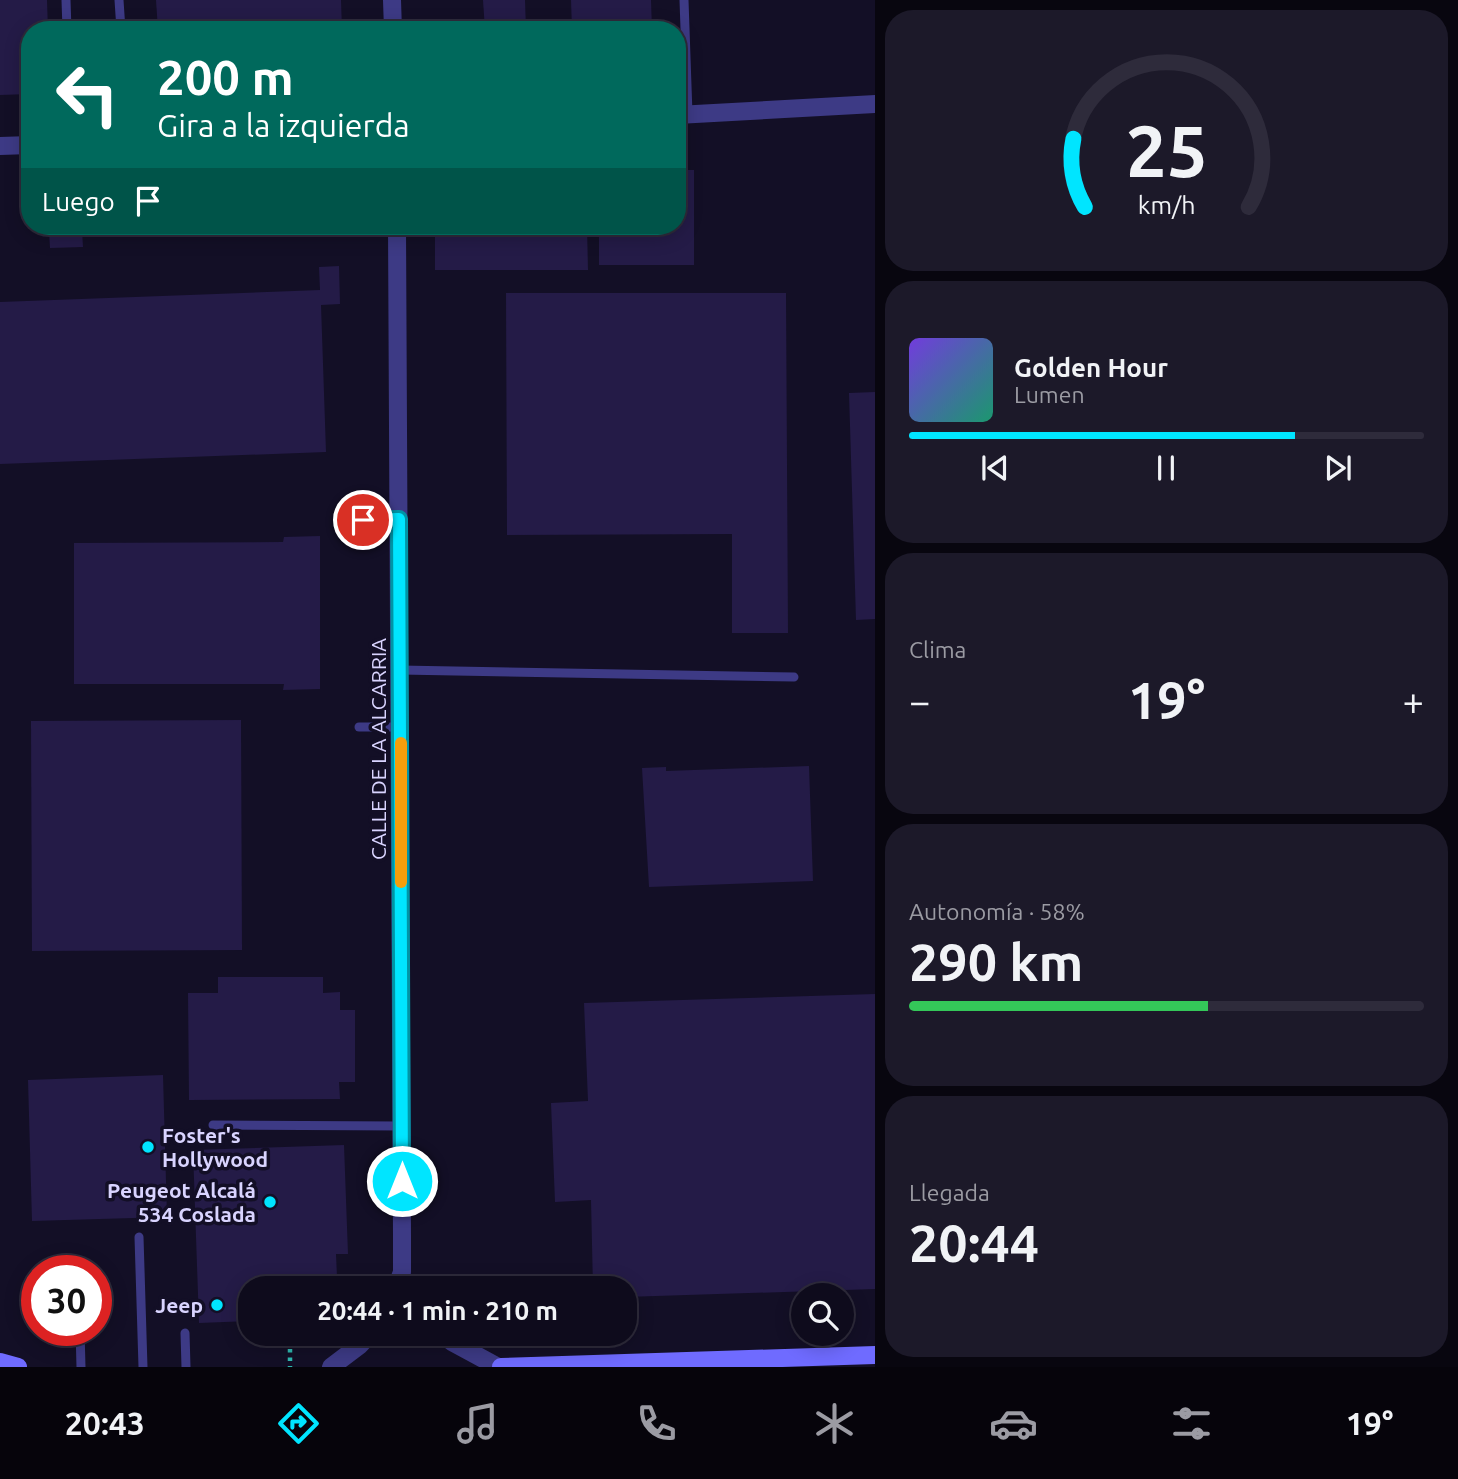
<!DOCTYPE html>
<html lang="es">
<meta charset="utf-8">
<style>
:root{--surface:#0e0b1c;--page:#1c1929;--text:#f1f3f6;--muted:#9b9ba3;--line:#2e2b3b;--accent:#00e5ff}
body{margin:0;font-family:Ubuntu,sans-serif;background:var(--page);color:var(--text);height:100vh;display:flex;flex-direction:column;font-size:26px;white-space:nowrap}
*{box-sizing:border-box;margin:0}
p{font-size:23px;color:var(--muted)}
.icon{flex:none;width:38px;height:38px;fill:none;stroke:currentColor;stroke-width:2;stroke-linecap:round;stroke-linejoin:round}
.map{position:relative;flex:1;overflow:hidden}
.sheet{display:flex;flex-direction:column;gap:10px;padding:10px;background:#08060f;width:583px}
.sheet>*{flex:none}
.banner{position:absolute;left:21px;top:21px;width:665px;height:214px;border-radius:28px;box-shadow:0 4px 18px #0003,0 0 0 2px var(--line);background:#00695c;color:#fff;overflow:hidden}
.controls{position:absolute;left:791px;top:1283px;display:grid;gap:14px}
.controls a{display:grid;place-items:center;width:63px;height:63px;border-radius:50%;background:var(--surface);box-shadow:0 4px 18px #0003,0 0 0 2px var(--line);font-size:35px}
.speed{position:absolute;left:21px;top:1255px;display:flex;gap:14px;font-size:35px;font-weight:700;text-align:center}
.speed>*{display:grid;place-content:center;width:91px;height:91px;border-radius:50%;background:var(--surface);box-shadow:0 4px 18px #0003,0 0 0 2px var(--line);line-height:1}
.speed .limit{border:10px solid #d22;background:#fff;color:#111}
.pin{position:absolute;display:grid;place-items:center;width:60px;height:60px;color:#fff;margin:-30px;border:4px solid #fff;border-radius:50%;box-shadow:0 2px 7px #0007}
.me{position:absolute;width:77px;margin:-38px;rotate:0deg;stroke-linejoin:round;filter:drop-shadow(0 0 5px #0008)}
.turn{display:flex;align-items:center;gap:24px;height:147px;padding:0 21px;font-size:32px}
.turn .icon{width:91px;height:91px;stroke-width:2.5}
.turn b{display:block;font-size:49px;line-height:60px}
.then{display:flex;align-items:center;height:66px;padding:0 21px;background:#0003;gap:14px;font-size:26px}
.big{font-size:52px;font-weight:600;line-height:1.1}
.sheet .widget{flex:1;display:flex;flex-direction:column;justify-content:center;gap:10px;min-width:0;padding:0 24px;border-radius:28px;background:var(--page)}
.sheet .dial{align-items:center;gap:0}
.dial svg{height:182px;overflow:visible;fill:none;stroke:var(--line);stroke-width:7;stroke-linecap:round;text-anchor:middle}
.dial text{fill:var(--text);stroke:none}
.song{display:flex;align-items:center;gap:21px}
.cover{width:84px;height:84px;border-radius:10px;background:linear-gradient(135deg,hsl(260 70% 55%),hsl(160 70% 35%))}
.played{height:7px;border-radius:4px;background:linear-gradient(90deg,var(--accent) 75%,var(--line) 75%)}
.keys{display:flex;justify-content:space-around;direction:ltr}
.heat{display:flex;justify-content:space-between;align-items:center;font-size:38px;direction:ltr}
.charge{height:10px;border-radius:5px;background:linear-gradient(90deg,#34c759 58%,var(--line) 0)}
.trip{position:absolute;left:238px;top:1276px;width:399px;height:70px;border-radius:28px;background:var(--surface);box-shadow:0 4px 18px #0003,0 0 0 2px var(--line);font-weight:600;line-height:70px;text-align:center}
.tabs{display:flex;height:112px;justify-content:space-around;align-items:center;background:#06040b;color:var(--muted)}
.tabs .icon{width:49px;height:49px}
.tabs .current{color:var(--accent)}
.tabs b{font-size:32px;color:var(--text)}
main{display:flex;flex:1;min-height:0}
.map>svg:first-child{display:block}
.building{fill:#241b47}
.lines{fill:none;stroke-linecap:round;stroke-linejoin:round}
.path{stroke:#2fb8b0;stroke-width:4.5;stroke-dasharray:3.5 5;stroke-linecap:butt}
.lane{stroke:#3d3a85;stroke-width:9}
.street{stroke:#3d3a85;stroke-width:18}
.secondary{stroke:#6f6bff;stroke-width:18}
.route-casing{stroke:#0095a6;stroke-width:18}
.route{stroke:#00e5ff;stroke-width:12}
.slow{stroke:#f59e0b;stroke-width:12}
.poi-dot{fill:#00e5ff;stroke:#130f26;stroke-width:2.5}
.labels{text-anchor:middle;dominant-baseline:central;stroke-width:7;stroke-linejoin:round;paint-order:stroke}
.street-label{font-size:21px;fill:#d9d4ff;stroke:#130f26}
.poi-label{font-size:21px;font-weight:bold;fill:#d9d4ff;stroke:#130f26;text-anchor:end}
</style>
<main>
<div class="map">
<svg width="876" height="1367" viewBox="0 0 876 1367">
<rect width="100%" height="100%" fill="#130f26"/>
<!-- building -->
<g class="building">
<polygon points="0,0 47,0 48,30 30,30 30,94 0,95"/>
<polygon points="156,0 341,0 342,30 158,30"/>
<polygon points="483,0 525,0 526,30 485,30"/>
<polygon points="571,0 651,0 652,30 572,30"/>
<polygon points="677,170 694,170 694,265 599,265 599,226 677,226"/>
<polygon points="435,226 587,226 588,270 435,270"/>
<polygon points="82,230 83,247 50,248 49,232"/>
<polygon points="339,266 340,304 321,305 326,452 0,464 0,302 320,290 319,267"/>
<polygon points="506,293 786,293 788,633 732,633 732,534 507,535"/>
<polygon points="876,392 876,619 856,620 849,393"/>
<polygon points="320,536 320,689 283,690 284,684 74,684 74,543 283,542 284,537"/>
<polygon points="241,720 242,950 32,951 31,721"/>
<polygon points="809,766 813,881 649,887 642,768 666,767 666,771"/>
<polygon points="218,977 323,977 323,993 340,992 340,1010 355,1010 355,1082 339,1082 340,1099 189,1100 188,993 218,993"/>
<polygon points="876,994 876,1289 625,1297 625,1288 593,1288 591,1200 555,1202 551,1103 588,1101 584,1003"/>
<polygon points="163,1075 167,1217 32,1221 28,1080"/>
<polygon points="344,1145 348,1254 336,1254 337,1277 327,1288 250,1288 250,1321 199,1323 193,1150"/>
</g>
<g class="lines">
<!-- path -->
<polyline class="path" points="290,1349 290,1367"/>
<!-- lane -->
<g class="lane">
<polyline points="66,0 67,30"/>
<polyline points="119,0 121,30"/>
<polyline points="684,0 688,114"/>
<polyline points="363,520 399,519"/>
<polyline points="400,670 794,677"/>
<polyline points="359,727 401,727"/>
<polyline points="213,1125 401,1126"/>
<polyline points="139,1237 143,1367"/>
<polyline points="80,1330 81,1367"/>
<polyline points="185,1333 186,1367"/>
</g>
<!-- street -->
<g class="street">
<polyline points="392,0 393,30"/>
<polyline points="677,115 876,104"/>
<polyline points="0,146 30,145"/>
<polyline points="396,1288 402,1272 402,1235 397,226"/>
<polyline points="442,1334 452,1342 498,1367"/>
<polyline points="331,1367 360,1345 370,1334"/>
</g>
<!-- secondary -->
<g class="secondary">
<polyline points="0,1362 18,1367"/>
<polyline points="501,1367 876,1355"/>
</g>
</g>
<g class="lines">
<!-- route casing -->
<g class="route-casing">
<polyline id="route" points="363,520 399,519 402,1181"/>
</g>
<!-- route -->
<use href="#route" class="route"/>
<!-- slow -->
<polyline class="slow" points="401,743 401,882"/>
</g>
<!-- markers -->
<g class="poi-dot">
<circle cx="148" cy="1147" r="7"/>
<circle cx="270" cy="1202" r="7"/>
<circle cx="217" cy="1305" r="7"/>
</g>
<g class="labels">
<!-- street labels -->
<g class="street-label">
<text transform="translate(378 749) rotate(-90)">CALLE DE LA ALCARRIA</text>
</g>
<!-- poi labels -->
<g class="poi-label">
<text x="162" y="1135" text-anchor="start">Foster's<tspan x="162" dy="24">Hollywood</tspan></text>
<text x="256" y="1190">Peugeot Alcalá<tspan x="256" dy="24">534 Coslada</tspan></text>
<text x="203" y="1305">Jeep</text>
</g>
</g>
</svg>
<div class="controls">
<a><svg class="icon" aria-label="search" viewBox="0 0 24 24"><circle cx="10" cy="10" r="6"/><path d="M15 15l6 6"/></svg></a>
</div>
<div class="speed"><div class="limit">30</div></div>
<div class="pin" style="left:363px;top:520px;background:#d93025"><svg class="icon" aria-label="arrive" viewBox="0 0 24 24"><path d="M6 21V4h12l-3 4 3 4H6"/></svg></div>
<svg class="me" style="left:402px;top:1181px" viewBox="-20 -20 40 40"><circle r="17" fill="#00e5ff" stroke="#fff" stroke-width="3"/><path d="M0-11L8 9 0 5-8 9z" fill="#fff"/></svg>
<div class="trip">20:44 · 1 min · 210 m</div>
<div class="banner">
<div class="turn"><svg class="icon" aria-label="left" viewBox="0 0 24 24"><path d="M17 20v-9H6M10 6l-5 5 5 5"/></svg><div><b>200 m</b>Gira a la izquierda</div></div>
<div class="then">Luego<svg class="icon" aria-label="arrive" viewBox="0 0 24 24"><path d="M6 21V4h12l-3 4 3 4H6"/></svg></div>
</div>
</div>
<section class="sheet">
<div class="widget dial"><svg viewBox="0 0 100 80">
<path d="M14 69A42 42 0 1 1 86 69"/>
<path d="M14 69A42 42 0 0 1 9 39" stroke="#00e5ff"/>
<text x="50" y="56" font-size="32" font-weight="700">25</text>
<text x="50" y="72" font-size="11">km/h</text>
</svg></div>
<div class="widget">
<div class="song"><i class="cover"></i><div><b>Golden Hour</b><p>Lumen</p></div></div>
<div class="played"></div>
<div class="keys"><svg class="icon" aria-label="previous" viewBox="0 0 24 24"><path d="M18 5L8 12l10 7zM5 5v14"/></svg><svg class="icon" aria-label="pause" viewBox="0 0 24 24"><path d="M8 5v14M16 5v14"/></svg><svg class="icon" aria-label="next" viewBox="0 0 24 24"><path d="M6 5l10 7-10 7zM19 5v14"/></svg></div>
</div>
<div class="widget"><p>Clima</p>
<div class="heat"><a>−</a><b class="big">19°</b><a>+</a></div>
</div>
<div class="widget"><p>Autonomía · 58%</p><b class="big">290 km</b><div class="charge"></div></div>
<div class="widget"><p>Llegada</p><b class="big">20:44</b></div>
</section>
</main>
<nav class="tabs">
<b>20:43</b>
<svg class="icon current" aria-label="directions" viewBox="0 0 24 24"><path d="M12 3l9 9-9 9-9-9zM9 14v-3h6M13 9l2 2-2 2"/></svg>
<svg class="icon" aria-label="music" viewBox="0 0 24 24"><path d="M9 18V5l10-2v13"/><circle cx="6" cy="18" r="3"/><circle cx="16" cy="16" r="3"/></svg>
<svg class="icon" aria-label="phone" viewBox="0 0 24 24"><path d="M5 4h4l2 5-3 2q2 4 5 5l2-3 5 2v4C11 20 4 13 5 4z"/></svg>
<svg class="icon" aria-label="climate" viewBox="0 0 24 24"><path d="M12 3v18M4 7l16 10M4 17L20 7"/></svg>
<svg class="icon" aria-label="car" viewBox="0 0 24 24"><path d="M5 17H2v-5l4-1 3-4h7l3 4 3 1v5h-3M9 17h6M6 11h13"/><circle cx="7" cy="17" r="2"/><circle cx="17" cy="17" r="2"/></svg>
<svg class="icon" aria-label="filters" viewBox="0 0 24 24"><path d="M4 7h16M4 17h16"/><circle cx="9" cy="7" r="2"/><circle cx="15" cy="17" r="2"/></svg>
<b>19°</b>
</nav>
